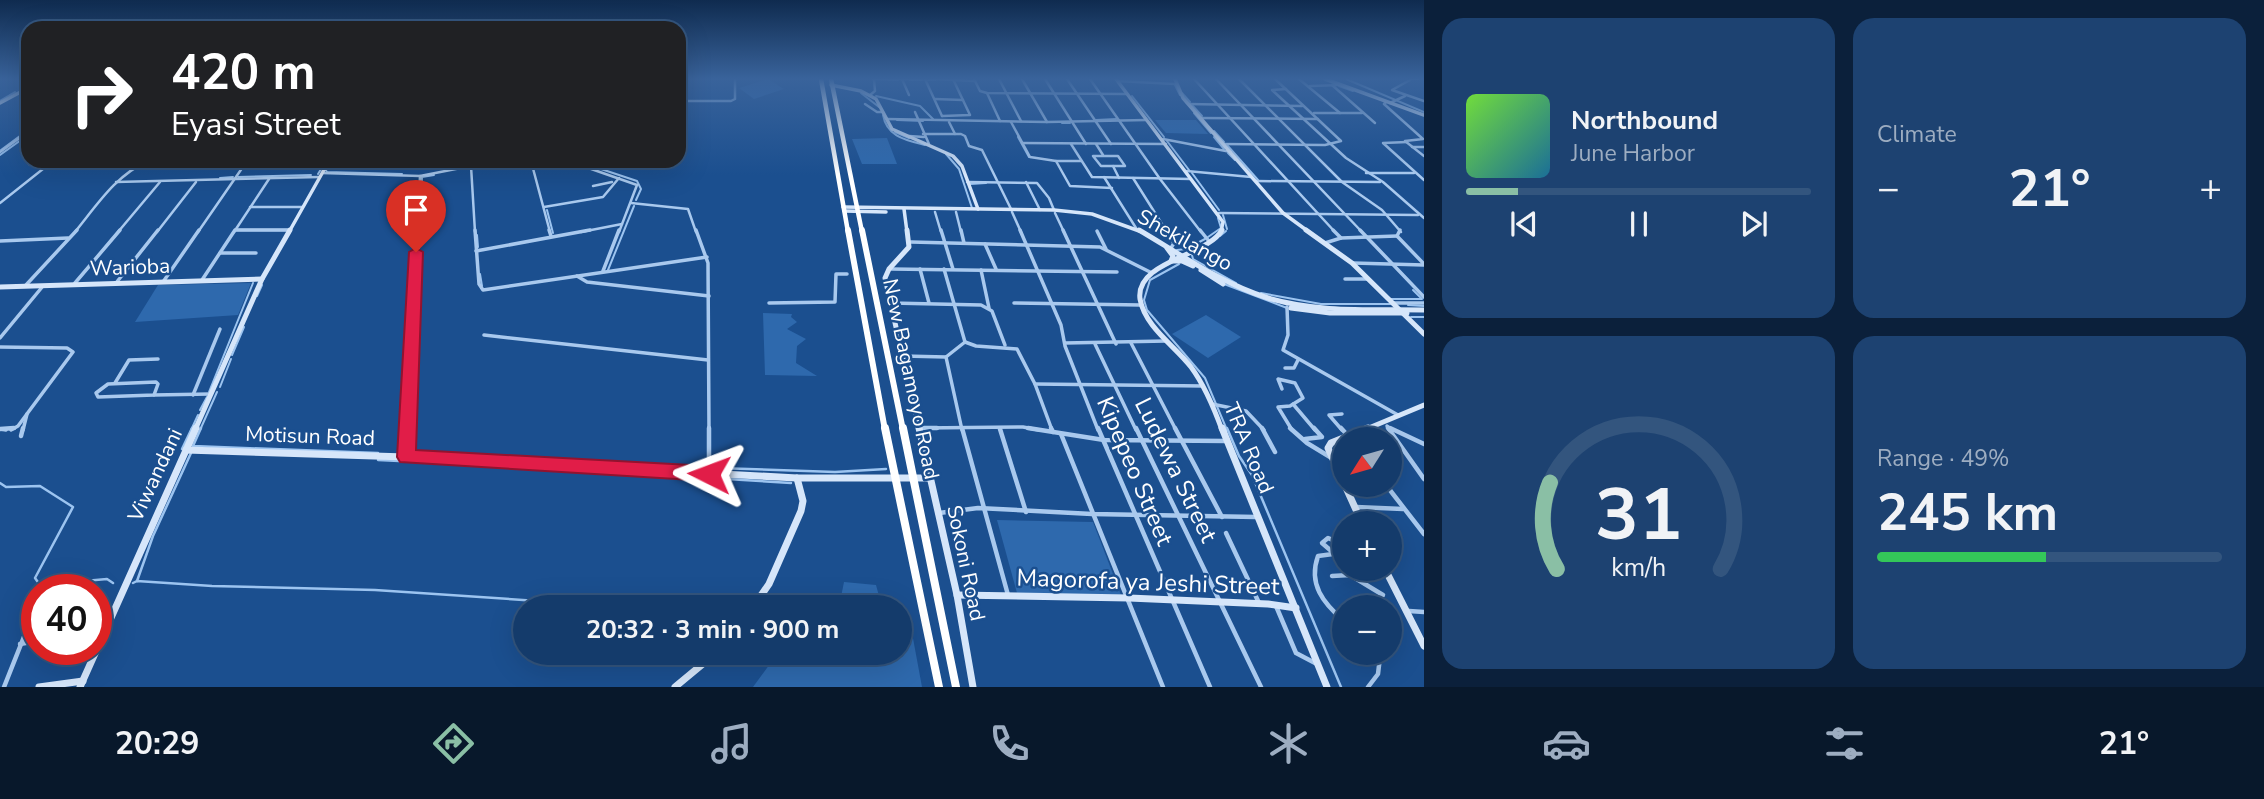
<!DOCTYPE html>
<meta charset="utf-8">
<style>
:root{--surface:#143b6b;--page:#1d4271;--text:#f1f3f6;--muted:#9dadc1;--line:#33557e;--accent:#8abfa5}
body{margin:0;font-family:"Nunito Sans",sans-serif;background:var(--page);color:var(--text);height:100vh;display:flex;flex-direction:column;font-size:26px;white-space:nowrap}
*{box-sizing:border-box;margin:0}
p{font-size:23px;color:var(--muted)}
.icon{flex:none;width:38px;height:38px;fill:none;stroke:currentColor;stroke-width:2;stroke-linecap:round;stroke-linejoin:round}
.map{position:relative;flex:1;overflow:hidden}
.side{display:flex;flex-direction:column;gap:18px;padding:18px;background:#0b203b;width:840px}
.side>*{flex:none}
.hud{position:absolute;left:21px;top:21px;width:665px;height:147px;border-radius:21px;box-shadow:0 7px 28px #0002,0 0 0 2px var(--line);background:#202124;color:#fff;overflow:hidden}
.needle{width:46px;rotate:233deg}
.fabs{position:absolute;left:1332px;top:427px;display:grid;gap:14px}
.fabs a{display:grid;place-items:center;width:70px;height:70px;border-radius:50%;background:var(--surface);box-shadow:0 7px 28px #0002,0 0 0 2px var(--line);font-size:35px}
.speed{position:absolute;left:21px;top:574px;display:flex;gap:14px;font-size:35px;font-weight:700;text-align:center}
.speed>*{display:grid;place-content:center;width:91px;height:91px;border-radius:50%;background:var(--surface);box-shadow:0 7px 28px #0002,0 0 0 2px var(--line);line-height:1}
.speed .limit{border:10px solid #d22;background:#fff;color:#111}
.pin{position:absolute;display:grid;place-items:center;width:60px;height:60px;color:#fff;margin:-72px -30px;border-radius:50% 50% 50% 0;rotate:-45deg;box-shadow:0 0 7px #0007}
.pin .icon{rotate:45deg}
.me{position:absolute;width:77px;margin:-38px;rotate:273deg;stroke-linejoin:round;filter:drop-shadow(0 0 5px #0008)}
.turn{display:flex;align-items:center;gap:24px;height:147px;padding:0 35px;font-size:32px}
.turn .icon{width:91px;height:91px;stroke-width:2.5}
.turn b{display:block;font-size:49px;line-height:60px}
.big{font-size:52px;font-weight:700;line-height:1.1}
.side .card{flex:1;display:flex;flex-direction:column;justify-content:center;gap:10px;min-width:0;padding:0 24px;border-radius:21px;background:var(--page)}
.side .dial{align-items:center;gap:0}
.dial svg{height:182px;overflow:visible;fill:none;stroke:var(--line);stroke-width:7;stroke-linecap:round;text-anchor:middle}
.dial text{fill:var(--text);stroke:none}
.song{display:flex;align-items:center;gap:21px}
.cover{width:84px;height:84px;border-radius:10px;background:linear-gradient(135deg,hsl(100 70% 55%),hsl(200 70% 35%))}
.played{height:7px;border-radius:4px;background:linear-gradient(90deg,var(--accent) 15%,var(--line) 15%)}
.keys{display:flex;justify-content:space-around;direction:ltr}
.heat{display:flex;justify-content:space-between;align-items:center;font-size:38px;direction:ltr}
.charge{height:10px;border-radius:5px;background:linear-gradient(90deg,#34c759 49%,var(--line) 0)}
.side .tiles{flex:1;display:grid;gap:18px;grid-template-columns:repeat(2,1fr)}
.trip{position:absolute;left:513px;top:595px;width:399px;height:70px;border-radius:35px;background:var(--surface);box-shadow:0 7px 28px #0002,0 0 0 2px var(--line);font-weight:700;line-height:70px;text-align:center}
.tab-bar{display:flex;height:112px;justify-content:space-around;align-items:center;background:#08182b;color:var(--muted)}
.tab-bar .icon{width:49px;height:49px}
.tab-bar .active{color:var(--accent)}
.tab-bar b{font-size:32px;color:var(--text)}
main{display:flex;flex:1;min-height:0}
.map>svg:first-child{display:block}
.green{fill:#2e69ad}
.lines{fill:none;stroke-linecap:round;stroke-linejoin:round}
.stream-far1{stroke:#9cc4f0;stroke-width:2}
.stream{stroke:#9cc4f0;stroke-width:2.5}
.street-far2{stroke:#a9c9ee;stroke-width:2.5}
.street-far1{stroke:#a9c9ee;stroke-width:3.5}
.street{stroke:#a9c9ee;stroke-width:4.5}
.secondary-far2{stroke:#d6e6fa;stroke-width:3.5}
.secondary-far1{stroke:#d6e6fa;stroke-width:5}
.secondary{stroke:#d6e6fa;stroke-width:7}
.primary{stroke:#f0f6ff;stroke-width:3.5}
.highway-far2{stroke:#fff;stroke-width:4.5}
.highway-far1{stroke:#fff;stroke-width:6}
.highway{stroke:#fff;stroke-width:8}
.route{fill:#e11d48;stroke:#92132f;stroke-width:2}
.labels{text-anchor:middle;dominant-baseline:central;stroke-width:5;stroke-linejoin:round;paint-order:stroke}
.street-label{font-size:21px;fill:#fff;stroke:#1b4f8f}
.near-street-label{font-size:24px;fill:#fff;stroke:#1b4f8f}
</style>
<main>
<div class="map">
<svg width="1424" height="687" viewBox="0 0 1424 687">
<rect width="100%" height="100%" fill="#1b4f8f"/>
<!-- green -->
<g class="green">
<polygon points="768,79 784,89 754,99 739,88"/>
<polygon points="1155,120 1196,120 1208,134 1166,133"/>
<polygon points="887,138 897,164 862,164 852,139"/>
<polygon points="251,283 238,315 135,322 158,285"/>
<polygon points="763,313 792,314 791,317 797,322 787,329 806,339 797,346 796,363 817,376 765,375"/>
<polygon points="1206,315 1241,337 1208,358 1172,334"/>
<polygon points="997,520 1093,522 1121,595 1017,593"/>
<polygon points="844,582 876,585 882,607 839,607"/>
<polygon points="900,622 910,622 922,687 753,687 778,653 900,653"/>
</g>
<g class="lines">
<!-- stream-far1 -->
<g class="stream-far1">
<polyline points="873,79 898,80"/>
<polyline points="1346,79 1424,112"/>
<polyline points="1411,79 1418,79"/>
<polyline points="910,80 923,80"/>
<polyline points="928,80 935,80"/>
<polyline points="1175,85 1180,95"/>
<polyline points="1339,86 1353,91"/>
<polyline points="861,93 879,107"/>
<polyline points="1182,93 1190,102"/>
<polyline points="876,96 920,106 933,119"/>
<polyline points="1132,96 1164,137"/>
<polyline points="0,101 15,92"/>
<polyline points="1192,105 1202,116"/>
<polyline points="1194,113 1211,133"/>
<path d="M883,115C887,137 906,140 925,145"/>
<polyline points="897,120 923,121"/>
<polyline points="1096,120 1116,119"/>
<polyline points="1062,123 1070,123"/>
<polyline points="1214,131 1224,142"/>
<polyline points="895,132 909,138"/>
<polyline points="1018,137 1029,157"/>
<polyline points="1214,137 1224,149"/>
<polyline points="1167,141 1189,170"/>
<polyline points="1227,145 1258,180"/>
<polyline points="1,150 28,130"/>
<polyline points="1228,153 1235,160"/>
<polyline points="946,154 959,169 972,208"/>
<polyline points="0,155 28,135"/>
<polyline points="89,161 109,162"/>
<polyline points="577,161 637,181 641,189 636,200"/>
<polyline points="325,169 327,172 402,174"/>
<polyline points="1192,173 1219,210"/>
<polyline points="318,174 326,161"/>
<polyline points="238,177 311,175"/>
<polyline points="220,178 233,177"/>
<polyline points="970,184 986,183"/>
<polyline points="547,210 553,233"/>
<polyline points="1223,215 1227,229"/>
<polyline points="477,235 478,247"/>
<polyline points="1220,236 1226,231"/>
<polyline points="1208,237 1221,228 1218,218"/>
<polyline points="1177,250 1186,249 1205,239"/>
<polyline points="1192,255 1193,259 1236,283"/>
<polyline points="1179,264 1150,280 1144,300 1147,310 1205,378 1227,430"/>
<polyline points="608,270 634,206"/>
<polyline points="480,274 482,286"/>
<polyline points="1224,284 1287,308"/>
<polyline points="1261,293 1321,304 1390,304"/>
<polyline points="257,296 262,285"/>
<polyline points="1391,299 1422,299 1413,290"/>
<polyline points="1408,305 1424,306"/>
<polyline points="1411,317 1424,317"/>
<polyline points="232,355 244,327"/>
<polyline points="220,387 231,359"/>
<polyline points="209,392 253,283"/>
<polyline points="200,410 207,397"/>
<polyline points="191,430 198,415"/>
<polyline points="200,430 217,392"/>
<polyline points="411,430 422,177 434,175"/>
</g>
<!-- stream -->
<g class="stream">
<polyline points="201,428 193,446 378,453"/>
<polyline points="1227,428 1239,456 1252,475 1341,687"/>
<polyline points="182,449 192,428"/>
<polyline points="410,453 411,428"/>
<polyline points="431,455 703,468"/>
<polyline points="378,460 526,467"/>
<polyline points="545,468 791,483"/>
<polyline points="717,468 835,472 886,469"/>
<polyline points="0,483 6,487 40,486 73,507 35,578 40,585 107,579 113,583"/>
<polyline points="137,581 153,536 191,453"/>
<polyline points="133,583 137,581 212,586 375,590 612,606"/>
</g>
<!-- street-far2 -->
<g class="street-far2">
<polyline points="897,79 912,79"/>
<polyline points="902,79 909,95"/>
<polyline points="925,79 942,116"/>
<polyline points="935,79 975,81"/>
<polyline points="974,79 980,91 987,93 1128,94"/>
<polyline points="999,79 1021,121"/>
<polyline points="1022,79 1047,122"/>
<polyline points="1045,79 1086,144"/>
<polyline points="1067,79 1111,144"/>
<polyline points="1090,79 1160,179 1201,232"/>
<polyline points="1194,79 1335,232"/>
<polyline points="1216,79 1362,232"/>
<polyline points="1239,79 1342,182 1382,210 1401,232"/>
<polyline points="1299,79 1340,113"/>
<polyline points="1410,80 1392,90 1424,101"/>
<polyline points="1118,81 1175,84"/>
<polyline points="1332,85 1375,123"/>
<polyline points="1310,86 1338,85"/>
<polyline points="1286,89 1272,90 1346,158 1383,182 1424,218"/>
<polyline points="987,93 1000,121"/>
<polyline points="870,95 875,91 874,79"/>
<polyline points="935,99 963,100"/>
<polyline points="679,101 731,101 735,99 735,79"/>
<polyline points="1386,102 1384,104 1423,139 1405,141 1424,156"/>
<polyline points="1390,103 1405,96"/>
<polyline points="865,104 877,112 883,112"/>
<polyline points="1189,104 1302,106"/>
<polyline points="915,112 929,144"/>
<polyline points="1314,113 1362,113"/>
<polyline points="942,116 970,115 953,79"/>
<polyline points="1201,118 1318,119"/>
<polyline points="887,119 1047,122 1146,120"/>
<polyline points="949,122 955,134"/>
<polyline points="1011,122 1030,157 1056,161 1070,186 1112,188"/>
<polyline points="923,134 961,134 965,136 969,146 982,150 1011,209"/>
<polyline points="909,136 924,137"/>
<polyline points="1163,139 1231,152"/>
<polyline points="1407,142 1383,143 1424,180"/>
<polyline points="1022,143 1166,144"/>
<polyline points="1071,144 1092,177 1191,179"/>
<polyline points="1096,144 1103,155"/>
<polyline points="1223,144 1325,145 1341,141 1275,79"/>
<polyline points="1412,147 1424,147"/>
<polyline points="0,152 28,132"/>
<polygon points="1093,156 1118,156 1125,166 1101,166"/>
<polyline points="108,161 141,163"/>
<polyline points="531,161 550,232"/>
<polyline points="557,161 577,164 637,185 619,232"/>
<polyline points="1056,161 1081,161"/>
<polyline points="29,164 39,161"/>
<polyline points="1113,166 1119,178"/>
<polyline points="1187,171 1251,177"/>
<polyline points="322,173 420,176 471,166"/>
<polyline points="1366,173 1414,173"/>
<polyline points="1104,177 1136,228"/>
<polyline points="1133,178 1167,232"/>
<polyline points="1256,181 1380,182"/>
<polyline points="116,182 319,177"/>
<polyline points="967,182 1037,183 1049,198 1054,210"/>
<polyline points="1026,182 1040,210"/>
<polyline points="593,186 612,182"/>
<polyline points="0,203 53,161"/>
<polyline points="631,203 688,209 696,232"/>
<polyline points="250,207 302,207"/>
<polyline points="544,207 603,197 619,178"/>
<polyline points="935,212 941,232"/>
<polyline points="956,212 961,232"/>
<polyline points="1012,212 1021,232"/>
<polyline points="1055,213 1064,232"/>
<polyline points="1219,213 1418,215"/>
<polyline points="236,230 290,230"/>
<path d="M75,232C97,205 116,175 148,161"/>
<polyline points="118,232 160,182"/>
<polyline points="157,232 196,182"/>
<polyline points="198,232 247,161"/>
<polyline points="234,232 269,179"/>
<polyline points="417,232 420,176"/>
<polyline points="475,232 471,166 502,161"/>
<polyline points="581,232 622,224"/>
</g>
<!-- street-far1 -->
<g class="street-far1">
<polyline points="236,230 290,230"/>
<polyline points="475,230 479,284 483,290 707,257"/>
<polyline points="549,230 551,236"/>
<polyline points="696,230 708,263 709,430"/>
<polyline points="941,230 953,269"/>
<polyline points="961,230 964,243"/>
<polyline points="1020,230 1061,325 1065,346 1098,430"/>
<polyline points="1063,230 1116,344"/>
<polyline points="1166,230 1174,243 1171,248"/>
<polyline points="1200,230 1208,240"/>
<polyline points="1333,230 1341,238"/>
<polyline points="1360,230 1424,297"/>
<polyline points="1400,230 1397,236 1424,264"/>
<polyline points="1097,231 1106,249"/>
<polyline points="0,241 68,238"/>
<polyline points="911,242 1100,247 1152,273"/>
<polyline points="1325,243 1341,238 1397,236"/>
<polyline points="985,244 996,269"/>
<polyline points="476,251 590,230"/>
<polyline points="220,253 256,253"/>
<polyline points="1353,263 1424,265"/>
<polyline points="891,269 1117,272"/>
<polyline points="920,269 929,303"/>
<polyline points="944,269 965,342 946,357"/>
<polyline points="981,270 989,308"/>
<polyline points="603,271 619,230"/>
<polyline points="577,276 587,282 709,296"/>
<polyline points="1345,279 1367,279"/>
<polyline points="202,280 235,230"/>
<polyline points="163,282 199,230"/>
<polyline points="75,283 120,230"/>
<polyline points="116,283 158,230"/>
<polyline points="26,285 77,230"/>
<polyline points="769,303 835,302 836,274 847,274"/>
<polyline points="891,303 981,305 992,311 1005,345"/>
<polyline points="1014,303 1140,305"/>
<polyline points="1391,303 1424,303"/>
<polyline points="1287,307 1288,335 1283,350 1398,415"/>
<polyline points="484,335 708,360"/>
<polyline points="0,338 43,286"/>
<polyline points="965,342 976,346 1017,349 1035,384 1052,430"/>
<polyline points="1065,343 1166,341"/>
<polyline points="1131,343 1176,430"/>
<polyline points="1095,344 1136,430"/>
<polyline points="0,347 67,348 73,352 18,426 11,430"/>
<polyline points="903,356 946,357 962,430"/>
<polyline points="1285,368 1294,368 1298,360"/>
<polygon points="156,382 158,384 154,395 98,397 96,393 108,384"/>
<polyline points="115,383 129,360 158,359"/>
<polyline points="1035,384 1203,386"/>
<polyline points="1282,389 1278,379 1295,383 1303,398 1290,406 1278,407 1292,430"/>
<polyline points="154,395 210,394"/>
<polyline points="193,395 220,329"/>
<polyline points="1212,404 1246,411 1264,430"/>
<polyline points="1293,404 1315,430"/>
<polyline points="1342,414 1329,415 1342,430"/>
<polyline points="1387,426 1390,430"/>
<polyline points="1388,427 1393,430"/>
<polyline points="921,428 1023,427 1039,430"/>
<polyline points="0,429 6,430"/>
<polyline points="23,430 27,414"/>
<polyline points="407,430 417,230"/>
</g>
<!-- street -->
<g class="street">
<polyline points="709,428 709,472"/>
<polyline points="921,428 937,428"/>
<polyline points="962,428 1008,595"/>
<polyline points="1028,428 1104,440 1227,441"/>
<polyline points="1051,428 1053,432"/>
<polyline points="1098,428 1210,687"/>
<polyline points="1136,428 1261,687"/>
<polyline points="1175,428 1222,517"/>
<polyline points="1262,428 1275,452"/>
<polyline points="1290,428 1307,443 1330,457"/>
<polyline points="1341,428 1351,439"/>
<polyline points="1388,428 1424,479"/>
<polyline points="1390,428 1424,444"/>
<polyline points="0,429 14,428"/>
<polyline points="1000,429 1026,512"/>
<polyline points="1061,434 1163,687"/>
<polyline points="21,436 23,428"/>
<polyline points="1305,439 1322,437 1314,428"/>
<polyline points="406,457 407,428"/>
<polyline points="1386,485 1424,534"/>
<polyline points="1356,507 1403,509"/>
<polyline points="939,513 978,508 1092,514 1256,517"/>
<polyline points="1226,533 1259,603"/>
<polyline points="1344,545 1328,538 1322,543 1344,562"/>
<path d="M1333,554L1318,556C1308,584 1323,603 1344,621"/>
<polyline points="1332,576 1350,575 1383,595"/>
<polyline points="1276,606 1296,653 1315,663"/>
<polyline points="1409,611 1424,612"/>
<polyline points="20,644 37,641"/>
<polyline points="4,687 37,604"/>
<polyline points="1368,687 1378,674 1380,657 1395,647 1390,636"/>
</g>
<!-- secondary-far2 -->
<g class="secondary-far2">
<polyline points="1116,79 1223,222 1221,232"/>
<polyline points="1175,79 1183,98 1283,213 1309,232"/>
<polyline points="1325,79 1424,115"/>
<polyline points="831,85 861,91 876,99 892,129 953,156 962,166 978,209"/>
<polyline points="843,207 1054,210 1092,214 1142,232"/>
<polyline points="904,209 907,232"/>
<polyline points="844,211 886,212"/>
<polyline points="289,232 329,161"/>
</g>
<!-- secondary-far1 -->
<g class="secondary-far1">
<polyline points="907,230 909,247 889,269 885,278 919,430"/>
<path d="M1139,230C1180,254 1222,284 1268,298C1319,313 1372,309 1424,310"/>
<path d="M1222,230C1208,256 1135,261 1140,299C1145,327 1175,346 1191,367C1205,386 1214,408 1222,430"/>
<polyline points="1306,230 1352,263 1424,334"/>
<polyline points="1167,248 1173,256 1171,261 1182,261 1193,266"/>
<polyline points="1201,270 1223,284"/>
<polyline points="0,287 262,279"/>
<polyline points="1291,308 1330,313 1407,313"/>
<polyline points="195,430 262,279 290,230"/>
<polyline points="1364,430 1424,405"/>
</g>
<!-- secondary -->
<g class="secondary">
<polyline points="919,428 957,595 973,687"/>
<polyline points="1222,428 1327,687"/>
<polyline points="186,450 406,457 797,478 930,478"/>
<polyline points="1362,523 1328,448 1331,443 1368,428"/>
<polyline points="1385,569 1424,646"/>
<polyline points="957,595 1129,598 1268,604 1296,608"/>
<polyline points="753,607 769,584 801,511 803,501 797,478"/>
<polyline points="39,687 83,681"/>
<polyline points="80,687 196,428"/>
<polyline points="675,687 716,653"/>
</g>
<!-- primary -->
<polyline class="primary" points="0,103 28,88"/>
<!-- highway-far2 -->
<g class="highway-far2">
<polyline points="821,79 848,232"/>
<polyline points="831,79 862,232"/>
</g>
<!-- highway-far1 -->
<g class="highway-far1">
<polyline points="848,230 885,430"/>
<polyline points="862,230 903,430"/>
</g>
<!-- highway -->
<g class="highway">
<polyline points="885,428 939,687"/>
<polyline points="903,428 956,687"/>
</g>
</g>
<!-- sky -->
<linearGradient id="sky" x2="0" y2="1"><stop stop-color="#0f2b4f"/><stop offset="0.45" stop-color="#39639b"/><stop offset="1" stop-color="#39639b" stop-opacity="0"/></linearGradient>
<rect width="1424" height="175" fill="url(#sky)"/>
<!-- route -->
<polygon class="route" points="416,248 423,252 416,450 709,466 715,469 718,474 715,479 709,481 400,462 397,457 409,252"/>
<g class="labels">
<!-- street labels -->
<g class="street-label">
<text transform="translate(1185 240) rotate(29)">Shekilango</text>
<text transform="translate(130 267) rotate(-2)">Warioba</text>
<text transform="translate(911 379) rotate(78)">New Bagamoyo Road</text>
<text transform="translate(310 436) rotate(2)">Motisun Road</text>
<text transform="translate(1249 448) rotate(67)">TRA Road</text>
<text transform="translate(155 475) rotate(-65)">Viwandani</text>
<text transform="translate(966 563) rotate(78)">Sokoni Road</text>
</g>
<!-- near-street labels -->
<g class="near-street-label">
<text transform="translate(1176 470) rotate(64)">Ludewa Street</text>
<text transform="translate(1135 471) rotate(67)">Kipepeo Street</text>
<text transform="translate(1148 582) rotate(2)">Magorofa ya Jeshi Street</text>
</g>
</g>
</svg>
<div class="fabs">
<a><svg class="needle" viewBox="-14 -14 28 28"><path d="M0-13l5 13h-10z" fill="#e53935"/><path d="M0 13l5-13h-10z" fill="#9dadc1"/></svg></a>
<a>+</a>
<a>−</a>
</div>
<div class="speed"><div class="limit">40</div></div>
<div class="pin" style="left:416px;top:252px;background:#d93025"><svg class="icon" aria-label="arrive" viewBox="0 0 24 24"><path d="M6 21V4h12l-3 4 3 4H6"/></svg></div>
<svg class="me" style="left:709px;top:474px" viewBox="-20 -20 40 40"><path d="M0-17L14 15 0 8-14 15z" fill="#e11d48" stroke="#fff" stroke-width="4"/></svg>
<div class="trip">20:32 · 3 min · 900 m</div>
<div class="hud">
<div class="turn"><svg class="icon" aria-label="right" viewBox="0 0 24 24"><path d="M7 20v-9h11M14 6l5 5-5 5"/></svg><div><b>420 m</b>Eyasi Street</div></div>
</div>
</div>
<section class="side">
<div class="tiles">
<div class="card">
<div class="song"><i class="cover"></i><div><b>Northbound</b><p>June Harbor</p></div></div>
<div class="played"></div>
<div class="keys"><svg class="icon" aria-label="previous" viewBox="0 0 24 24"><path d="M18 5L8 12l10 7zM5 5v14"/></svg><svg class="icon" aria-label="pause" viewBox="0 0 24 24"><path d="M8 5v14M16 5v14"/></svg><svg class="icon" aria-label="next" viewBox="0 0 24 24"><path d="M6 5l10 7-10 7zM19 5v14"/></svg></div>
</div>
<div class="card"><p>Climate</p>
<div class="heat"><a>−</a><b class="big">21°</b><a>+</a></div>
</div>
<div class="card dial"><svg viewBox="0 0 100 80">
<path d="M14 69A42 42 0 1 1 86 69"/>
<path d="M14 69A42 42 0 0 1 11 31" stroke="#8abfa5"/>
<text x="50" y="56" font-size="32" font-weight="700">31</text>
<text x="50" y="72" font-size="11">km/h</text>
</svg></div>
<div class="card"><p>Range · 49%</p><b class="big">245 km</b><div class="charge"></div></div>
</div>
</section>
</main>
<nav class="tab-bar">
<b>20:29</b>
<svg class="icon active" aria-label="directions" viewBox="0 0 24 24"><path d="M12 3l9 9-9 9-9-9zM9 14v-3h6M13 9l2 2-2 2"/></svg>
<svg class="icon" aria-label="music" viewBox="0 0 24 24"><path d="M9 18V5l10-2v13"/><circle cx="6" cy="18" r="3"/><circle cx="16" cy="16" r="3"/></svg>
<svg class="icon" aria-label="phone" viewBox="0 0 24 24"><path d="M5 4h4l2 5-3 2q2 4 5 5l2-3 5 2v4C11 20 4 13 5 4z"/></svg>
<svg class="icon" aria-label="climate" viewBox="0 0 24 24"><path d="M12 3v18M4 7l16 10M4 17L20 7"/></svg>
<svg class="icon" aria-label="car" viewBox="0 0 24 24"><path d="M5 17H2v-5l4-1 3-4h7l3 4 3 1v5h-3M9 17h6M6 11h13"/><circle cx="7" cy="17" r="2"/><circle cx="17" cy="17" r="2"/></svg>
<svg class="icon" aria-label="filters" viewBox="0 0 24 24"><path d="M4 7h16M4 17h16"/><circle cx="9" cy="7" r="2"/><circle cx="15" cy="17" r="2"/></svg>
<b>21°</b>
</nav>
